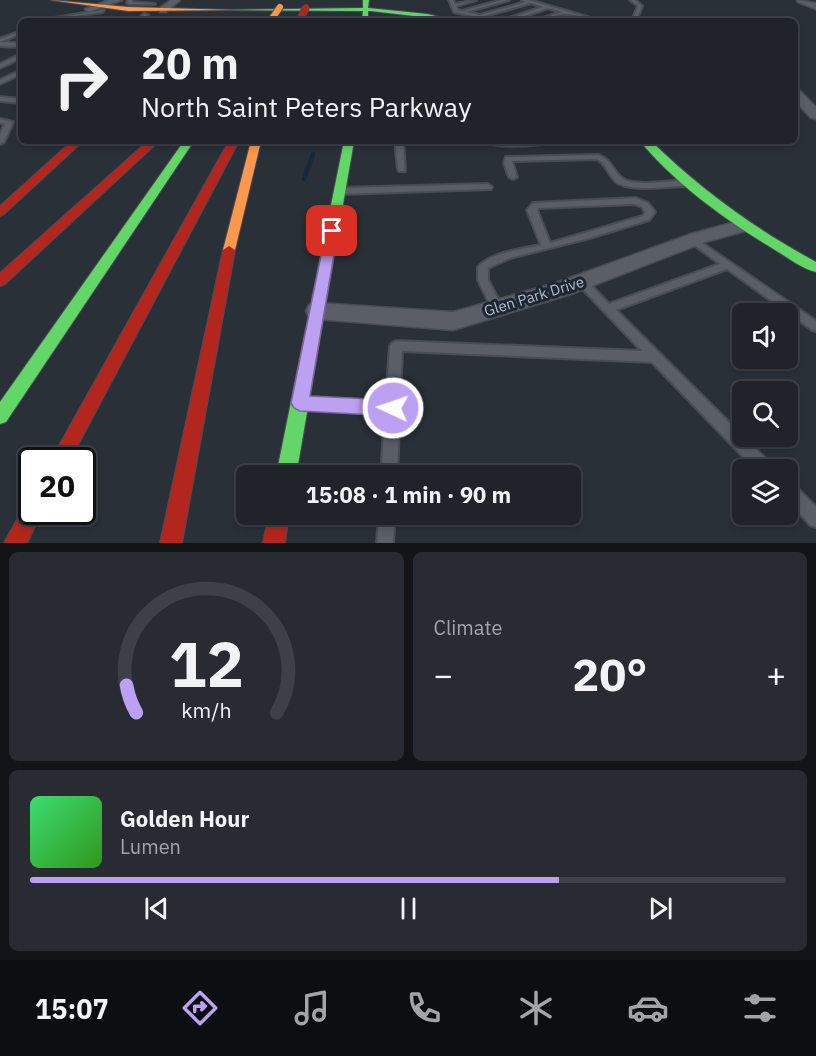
<!DOCTYPE html>
<meta charset="utf-8">
<style>
:root{--surface:#20242a;--page:#282c32;--text:#f1f3f6;--muted:#a2a4a8;--line:#3d4147;--accent:#bca0f2}
body{margin:0;font-family:"IBM Plex Sans",sans-serif;background:var(--page);color:var(--text);height:100vh;display:flex;flex-direction:column;font-size:22px;white-space:nowrap}
*{box-sizing:border-box;margin:0}
p{font-size:20px;color:var(--muted)}
.icon{flex:none;width:33px;height:33px;fill:none;stroke:currentColor;stroke-width:2;stroke-linecap:round;stroke-linejoin:round}
.map{position:relative;height:543px;overflow:hidden}
.drawer{display:flex;flex-direction:column;gap:9px;padding:9px;background:#121417;flex:1}
.drawer>*{flex:none}
.banner{position:absolute;left:18px;top:18px;width:780px;height:126px;border-radius:9px;box-shadow:0 3px 9px #0003,0 0 0 2px var(--line);background:#20242a;color:var(--text);overflow:hidden}
.controls{position:absolute;left:732px;top:303px;display:grid;gap:12px}
.controls a{display:grid;place-items:center;width:66px;height:66px;border-radius:9px;background:var(--surface);box-shadow:0 3px 9px #0003,0 0 0 2px var(--line);font-size:30px}
.speed{position:absolute;left:18px;top:447px;display:flex;gap:12px;font-size:30px;font-weight:700;text-align:center}
.speed>*{display:grid;place-content:center;width:78px;height:78px;border-radius:50%;background:var(--surface);box-shadow:0 3px 9px #0003,0 0 0 2px var(--line);line-height:1}
.speed .limit{border:3px solid #111;border-radius:9px;background:#fff;color:#111}
.pin{position:absolute;display:grid;place-items:center;width:51px;height:51px;color:#fff;margin:-26px;border-radius:12px;box-shadow:0 3px 9px #0006}
.me{position:absolute;width:66px;margin:-33px;rotate:273deg;stroke-linejoin:round;filter:drop-shadow(0 0 4px #0008)}
.turn{display:flex;align-items:center;gap:21px;height:126px;padding:0 24px;font-size:27px}
.turn .icon{width:78px;height:78px;stroke-width:2.5}
.turn b{display:block;font-size:42px;line-height:51px}
.big{font-size:45px;font-weight:700;line-height:1.1}
.drawer .tile{flex:1;display:flex;flex-direction:column;justify-content:center;gap:9px;min-width:0;padding:0 21px;border-radius:9px;background:var(--page)}
.drawer .dial{align-items:center;gap:0}
.dial svg{height:156px;overflow:visible;fill:none;stroke:var(--line);stroke-width:7;stroke-linecap:round;text-anchor:middle}
.dial text{fill:var(--text);stroke:none}
.song{display:flex;align-items:center;gap:18px}
.cover{width:72px;height:72px;border-radius:9px;background:linear-gradient(135deg,hsl(140 70% 55%),hsl(110 70% 35%))}
.played{height:6px;border-radius:3px;background:linear-gradient(90deg,var(--accent) 70%,var(--line) 70%)}
.keys{display:flex;justify-content:space-around;direction:ltr}
.heat{display:flex;justify-content:space-between;align-items:center;font-size:33px;direction:ltr}
.drawer .tiles{flex:1;display:grid;gap:9px;grid-template-columns:1fr 1fr}
.tile:last-child{grid-column:span 2}
.trip{position:absolute;left:236px;top:465px;width:345px;height:60px;border-radius:9px;background:var(--surface);box-shadow:0 3px 9px #0003,0 0 0 2px var(--line);font-weight:700;line-height:60px;text-align:center}
.tab-bar{display:flex;height:96px;justify-content:space-around;align-items:center;background:#0d0e11;color:var(--muted)}
.tab-bar .icon{width:42px;height:42px}
.tab-bar .current{color:var(--accent)}
.tab-bar b{font-size:27px;color:var(--text)}
.map>svg:first-child{display:block}
.lines{fill:none;stroke-linecap:round;stroke-linejoin:round}
.stream{stroke:#19273c;stroke-width:4.5}
.lane-casing{stroke:#484c55;stroke-width:4}
.street-casing{stroke:#484c55;stroke-width:3}
.fast-casing{stroke:#484c55;stroke-width:2}
.slow-casing{stroke:#484c55;stroke-width:2}
.jam-casing{stroke:#484c55;stroke-width:2}
.lane{fill:#5a5e66;fill-rule:evenodd}
.street{fill:#5a5e66;fill-rule:evenodd}
.fast{fill:#63d668;fill-rule:evenodd}
.slow{fill:#ff974d;fill-rule:evenodd}
.jam{fill:#b3261e;fill-rule:evenodd}
.slow-bridge-casing{stroke:#474c53;stroke-width:8;stroke-linecap:butt}
.jam-bridge-casing{stroke:#474c53;stroke-width:8;stroke-linecap:butt}
.slow-bridge{stroke:#ff974d;stroke-width:6}
.jam-bridge{stroke:#b3261e;stroke-width:6}
.route{fill:#bca0f2;stroke:#7a689d;stroke-width:1.5}
.labels{text-anchor:middle;dominant-baseline:central;stroke-width:6;stroke-linejoin:round;paint-order:stroke}
.street-label{font-size:15px;fill:#b4bcc9;stroke:#1d2633}
</style>
<div class="map">
<svg width="816" height="543" viewBox="0 0 816 543">
<rect width="100%" height="100%" fill="#2a3038"/>
<g class="lines">
<!-- stream -->
<polyline class="stream" points="304,179 313,154"/>
<!-- lane casing -->
<g class="lane-casing">
<g id="lane">
<polygon points="128,0 132,0 132,2 155,4 129,4 127,3"/>
<path d="M449,0H453L455,4L476,0L456,6L458,10L462,11L502,0H509L466,12L480,15L526,2L522,0H529L601,21C589,21 579,14 567,14C556,13 545,21 534,21L562,12L548,8L510,21H496L454,12ZM531,3L543,7L503,20L484,16Z"/>
<polygon points="630,0 635,0 642,6 636,21 632,21 638,6"/>
<polygon points="104,10 102,12 56,19 54,18"/>
<polygon points="144,14 148,15 141,21 136,21"/>
<polygon points="21,31 21,34 0,42 21,43 21,47 0,46 0,39"/>
<polygon points="21,54 21,58 0,68 0,64"/>
<polygon points="21,70 21,74 0,84 0,80"/>
<polygon points="0,97 21,99 21,103 0,101"/>
<polygon points="0,119 13,122 4,142 0,144 0,134 5,124 0,123"/>
<polygon points="395,141 403,141 405,171 399,171 398,169"/>
<path d="M483,141H561L557,143C538,144 499,150 483,141Z"/>
<path d="M598,155C612,160 612,170 622,178C632,187 671,181 685,180L689,183L685,186C668,186 628,193 615,181C608,174 606,164 597,159L512,161L517,177L513,179L509,177L504,163L506,157H509Z"/>
<polygon points="488,184 492,187 491,189 340,194 336,191 340,188"/>
<path d="M636,198L648,203L655,212L649,220L586,239L510,258L488,268V280L503,308L501,311H493L478,280V267C492,252 521,249 541,245L527,210L533,203ZM635,204L642,207L645,212L643,216L550,243L537,210L539,208Z"/>
<polygon points="693,237 816,321 816,331 812,330 727,269 616,310 772,465 774,470 756,470 652,362 402,351 397,476 381,476 385,414 306,409 301,407 299,403 301,399 306,397 386,402 390,346 392,343 396,341 642,351 576,282 577,279 585,279 609,304 720,264 690,242 688,240"/>
<polygon points="788,482 794,485 816,507 816,527 810,525 788,501"/>
<polygon points="379,514 395,514 393,543 377,543"/>
</g>
</g>
<!-- street casing -->
<g class="street-casing">
<g id="street">
<polygon points="109,0 122,0 89,12 85,9"/>
<polygon points="171,0 180,0 166,12 160,12 160,8"/>
<polygon points="797,0 816,3 816,9 798,2"/>
<polygon points="795,90 800,91 816,107 816,119 811,118 795,101"/>
<polygon points="742,220 749,222 751,226 749,230 705,242 571,294 453,330 317,319 309,317 306,311 309,305 317,303 453,312 556,283 691,234"/>
</g>
</g>
<!-- fast casing -->
<g class="fast-casing">
<g id="fast">
<polygon points="363,0 369,0 368,8 427,14 457,21 371,11 368,11 368,21 362,21 363,11 228,10 363,8"/>
<polygon points="184,141 194,141 6,422 0,424 0,402"/>
<polygon points="344,141 354,141 296,476 276,476"/>
<path d="M640,141H651C700,189 755,229 816,262V272C803,269 791,260 780,253C730,223 677,186 640,141Z"/>
</g>
</g>
<!-- slow casing -->
<g class="slow-casing">
<g id="slow">
<polygon points="51,0 128,7 234,10 128,11"/>
<polygon points="251,141 261,141 235,250 229,254 223,250"/>
</g>
</g>
<!-- jam casing -->
<g class="jam-casing">
<g id="jam">
<polygon points="72,141 83,141 4,214 0,216 0,206"/>
<polygon points="148,141 159,141 5,284 0,286 0,273"/>
<polygon points="229,141 239,141 70,460 51,460"/>
<polygon points="229,246 235,250 182,543 160,543 223,250"/>
<polygon points="32,502 32,512 42,512 27,543 4,543 25,505"/>
<polygon points="269,514 289,514 285,543 263,543"/>
</g>
</g>
<!-- lane -->
<use href="#lane" class="lane"/>
<!-- street -->
<use href="#street" class="street"/>
<!-- fast -->
<use href="#fast" class="fast"/>
<!-- slow -->
<use href="#slow" class="slow"/>
<!-- jam -->
<use href="#jam" class="jam"/>
<!-- slow-bridge casing -->
<g class="slow-bridge-casing">
<polyline id="slow-bridge" points="271,20 280,7"/>
</g>
<!-- jam-bridge casing -->
<g class="jam-bridge-casing">
<polyline id="jam-bridge" points="300,20 306,7"/>
</g>
<!-- slow-bridge -->
<use href="#slow-bridge" class="slow-bridge"/>
<!-- jam-bridge -->
<use href="#jam-bridge" class="jam-bridge"/>
</g>
<!-- route -->
<polygon class="route" points="332,228 338,231 310,396 393,400 399,403 401,408 399,414 393,416 300,411 294,408 291,403 326,231"/>
<g class="labels">
<!-- street labels -->
<g class="street-label">
<text transform="translate(534 296) rotate(-17)">Glen Park Drive</text>
</g>
</g>
</svg>
<div class="controls">
<a><svg class="icon" aria-label="sound" viewBox="0 0 24 24"><path d="M4 9h4l5-4v14l-5-4H4zM17 9q2 3 0 6"/></svg></a>
<a><svg class="icon" aria-label="search" viewBox="0 0 24 24"><circle cx="10" cy="10" r="6"/><path d="M15 15l6 6"/></svg></a>
<a><svg class="icon" aria-label="layers" viewBox="0 0 24 24"><path d="M12 4l9 5-9 5-9-5zM3 14l9 5 9-5"/></svg></a>
</div>
<div class="speed"><div class="limit">20</div></div>
<div class="pin" style="left:332px;top:231px;background:#d93025"><svg class="icon" aria-label="arrive" viewBox="0 0 24 24"><path d="M6 21V4h12l-3 4 3 4H6"/></svg></div>
<svg class="me" style="left:393px;top:408px" viewBox="-20 -20 40 40"><circle r="17" fill="#bca0f2" stroke="#fff" stroke-width="3"/><path d="M0-11L8 9 0 5-8 9z" fill="#fff"/></svg>
<div class="trip">15:08 · 1 min · 90 m</div>
<div class="banner">
<div class="turn"><svg class="icon" aria-label="right" viewBox="0 0 24 24"><path d="M7 20v-9h11M14 6l5 5-5 5"/></svg><div><b>20 m</b>North Saint Peters Parkway</div></div>
</div>
</div>
<section class="drawer">
<div class="tiles">
<div class="tile dial"><svg viewBox="0 0 100 80">
<path d="M14 69A42 42 0 1 1 86 69"/>
<path d="M14 69A42 42 0 0 1 9 55" stroke="#bca0f2"/>
<text x="50" y="56" font-size="32" font-weight="700">12</text>
<text x="50" y="72" font-size="11">km/h</text>
</svg></div>
<div class="tile"><p>Climate</p>
<div class="heat"><a>−</a><b class="big">20°</b><a>+</a></div>
</div>
<div class="tile">
<div class="song"><i class="cover"></i><div><b>Golden Hour</b><p>Lumen</p></div></div>
<div class="played"></div>
<div class="keys"><svg class="icon" aria-label="previous" viewBox="0 0 24 24"><path d="M18 5L8 12l10 7zM5 5v14"/></svg><svg class="icon" aria-label="pause" viewBox="0 0 24 24"><path d="M8 5v14M16 5v14"/></svg><svg class="icon" aria-label="next" viewBox="0 0 24 24"><path d="M6 5l10 7-10 7zM19 5v14"/></svg></div>
</div>
</div>
</section>
<nav class="tab-bar">
<b>15:07</b>
<svg class="icon current" aria-label="directions" viewBox="0 0 24 24"><path d="M12 3l9 9-9 9-9-9zM9 14v-3h6M13 9l2 2-2 2"/></svg>
<svg class="icon" aria-label="music" viewBox="0 0 24 24"><path d="M9 18V5l10-2v13"/><circle cx="6" cy="18" r="3"/><circle cx="16" cy="16" r="3"/></svg>
<svg class="icon" aria-label="phone" viewBox="0 0 24 24"><path d="M5 4h4l2 5-3 2q2 4 5 5l2-3 5 2v4C11 20 4 13 5 4z"/></svg>
<svg class="icon" aria-label="climate" viewBox="0 0 24 24"><path d="M12 3v18M4 7l16 10M4 17L20 7"/></svg>
<svg class="icon" aria-label="car" viewBox="0 0 24 24"><path d="M5 17H2v-5l4-1 3-4h7l3 4 3 1v5h-3M9 17h6M6 11h13"/><circle cx="7" cy="17" r="2"/><circle cx="17" cy="17" r="2"/></svg>
<svg class="icon" aria-label="filters" viewBox="0 0 24 24"><path d="M4 7h16M4 17h16"/><circle cx="9" cy="7" r="2"/><circle cx="15" cy="17" r="2"/></svg>
</nav>
